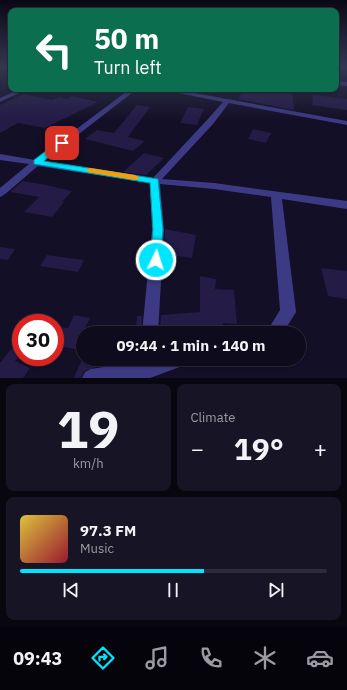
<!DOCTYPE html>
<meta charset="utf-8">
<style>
:root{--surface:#0e0b1c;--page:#171425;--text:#f1f3f6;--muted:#9b9ba3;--line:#2e2b3b;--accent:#00e5ff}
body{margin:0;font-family:"IBM Plex Sans",sans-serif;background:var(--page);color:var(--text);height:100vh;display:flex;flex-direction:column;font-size:15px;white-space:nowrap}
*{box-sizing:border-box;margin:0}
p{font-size:13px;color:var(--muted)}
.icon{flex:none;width:22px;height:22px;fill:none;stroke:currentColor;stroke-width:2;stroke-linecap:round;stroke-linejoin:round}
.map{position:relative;height:378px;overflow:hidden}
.sheet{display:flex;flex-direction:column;gap:6px;padding:6px;background:#08060f;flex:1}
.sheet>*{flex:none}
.banner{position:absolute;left:8px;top:8px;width:331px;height:84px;border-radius:8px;box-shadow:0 1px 3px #0004,0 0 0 1px var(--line);background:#0b6e4f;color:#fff;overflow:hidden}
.speed{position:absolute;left:12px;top:314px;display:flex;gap:8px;font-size:20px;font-weight:700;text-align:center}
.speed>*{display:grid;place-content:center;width:52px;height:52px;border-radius:50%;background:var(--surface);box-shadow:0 1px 3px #0004,0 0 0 1px var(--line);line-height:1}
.speed .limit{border:6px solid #d22;background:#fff;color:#111}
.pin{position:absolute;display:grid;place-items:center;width:34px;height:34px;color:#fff;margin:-17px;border-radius:8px;box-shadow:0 2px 6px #0006}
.me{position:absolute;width:44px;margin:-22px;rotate:4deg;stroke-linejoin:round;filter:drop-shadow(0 0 3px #0008)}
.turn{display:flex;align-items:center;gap:14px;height:84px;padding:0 20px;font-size:18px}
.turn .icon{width:52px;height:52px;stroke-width:2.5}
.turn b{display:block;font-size:28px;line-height:34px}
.big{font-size:30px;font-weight:700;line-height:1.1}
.sheet .tile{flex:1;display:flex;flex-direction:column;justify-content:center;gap:6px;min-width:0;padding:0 14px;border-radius:8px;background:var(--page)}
.sheet .dial{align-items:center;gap:0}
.dial b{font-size:52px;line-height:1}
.song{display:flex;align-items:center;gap:12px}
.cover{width:48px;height:48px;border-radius:6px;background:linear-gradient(135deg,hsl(50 70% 55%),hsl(350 70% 35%))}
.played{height:4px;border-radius:2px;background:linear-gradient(90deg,var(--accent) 60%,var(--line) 60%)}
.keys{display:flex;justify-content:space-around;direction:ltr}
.heat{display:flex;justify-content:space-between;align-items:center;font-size:22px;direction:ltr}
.sheet .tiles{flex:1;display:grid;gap:6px;grid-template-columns:1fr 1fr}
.tile:last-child{grid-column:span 2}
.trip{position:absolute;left:76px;top:326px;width:230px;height:40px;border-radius:20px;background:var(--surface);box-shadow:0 1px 3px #0004,0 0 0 1px var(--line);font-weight:700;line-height:40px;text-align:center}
.menu{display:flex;height:64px;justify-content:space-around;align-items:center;background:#06040b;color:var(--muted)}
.menu .icon{width:28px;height:28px}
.menu .current{color:var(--accent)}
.menu b{font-size:18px;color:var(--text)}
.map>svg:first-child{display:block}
.building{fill:#241b47}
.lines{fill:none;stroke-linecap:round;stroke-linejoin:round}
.minor{fill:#3d3a85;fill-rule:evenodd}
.route{fill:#00e5ff;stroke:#0095a6}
.slow{fill:#f59e0b}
</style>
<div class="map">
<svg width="347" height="378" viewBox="0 0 347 378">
<rect width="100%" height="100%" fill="#130f26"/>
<!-- building -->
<g class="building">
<polygon points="244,89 292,89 294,110 238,99"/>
<polygon points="23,94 52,100 59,97 67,99 72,96 98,102 45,128 18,123 0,133 0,105"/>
<polygon points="313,95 347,99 347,110 312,105"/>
<polygon points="137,105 150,107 128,137 145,141 133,151 85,139 97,130 114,133"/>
<polygon points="188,107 204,109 197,125 180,123"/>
<polygon points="253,129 271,133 266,143 248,139"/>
<polygon points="144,153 164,158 146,175 123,172"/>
<polygon points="23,181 46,185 72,191 62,202 64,202 52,217 24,212 39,197 10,192"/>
<polygon points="165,229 196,235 192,258 164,254"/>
<polygon points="0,247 15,249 8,260 0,259"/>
<polygon points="47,255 84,260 78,272 40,266"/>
<polygon points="321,268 347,271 347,299 328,296"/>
<polygon points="200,276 216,279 215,289 234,290 237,324 223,323 223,333 160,333 161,315 200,312"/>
<polygon points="74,315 90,318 83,333 83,351 55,345 55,338 60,327 68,328"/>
<polygon points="137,316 142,316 141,333 136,333"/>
<polygon points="21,337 21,353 15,361 30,368 23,378 0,378 0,363"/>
<polygon points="82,359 103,359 101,366 84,371 81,378 74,378"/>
</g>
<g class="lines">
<!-- minor -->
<g class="minor">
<polygon points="336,81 347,82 347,86 336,85"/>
<polygon points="20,89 28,89 0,102 0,98"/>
<path d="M130,89H137L44,161L153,178L207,120L223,102L159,89H172L347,121V125L229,103L213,124L162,179L214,183L347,201V209L282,199L296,312L283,333H266L280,310L271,197L214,189L160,184L164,230L158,333H142L152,230L150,183L38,166C31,171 5,196 0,197V188L29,164L0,160V154L35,160Z"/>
<polygon points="154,359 188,359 185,365 150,378 82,378 85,372 91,369"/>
</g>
</g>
<!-- sky -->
<linearGradient id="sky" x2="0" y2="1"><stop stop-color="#0a0815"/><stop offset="0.56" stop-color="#333752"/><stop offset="1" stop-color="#333752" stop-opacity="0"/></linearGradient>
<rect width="347" height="120" fill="url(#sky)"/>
<!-- route -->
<polygon class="route" points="59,141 65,143 44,161 158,179 163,230 160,263 156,264 152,263 150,260 153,230 150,183 34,164 34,160"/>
<!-- slow -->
<polygon class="slow" points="90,168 135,175 140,178 135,180 87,172 87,169"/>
</svg>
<div class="speed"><div class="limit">30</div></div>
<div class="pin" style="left:62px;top:143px;background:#d93025"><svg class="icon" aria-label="arrive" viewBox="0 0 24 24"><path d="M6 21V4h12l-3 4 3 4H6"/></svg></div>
<svg class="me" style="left:156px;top:260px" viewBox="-20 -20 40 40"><circle r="17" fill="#00e5ff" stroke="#fff" stroke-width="3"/><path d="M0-11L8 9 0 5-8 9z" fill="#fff"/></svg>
<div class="trip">09:44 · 1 min · 140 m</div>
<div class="banner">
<div class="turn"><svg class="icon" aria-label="left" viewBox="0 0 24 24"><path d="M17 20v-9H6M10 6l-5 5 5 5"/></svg><div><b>50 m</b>Turn left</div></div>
</div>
</div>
<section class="sheet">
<div class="tiles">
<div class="tile dial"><b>19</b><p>km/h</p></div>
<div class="tile"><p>Climate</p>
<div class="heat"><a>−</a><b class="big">19°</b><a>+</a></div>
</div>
<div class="tile">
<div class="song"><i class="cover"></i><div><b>97.3 FM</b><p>Music</p></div></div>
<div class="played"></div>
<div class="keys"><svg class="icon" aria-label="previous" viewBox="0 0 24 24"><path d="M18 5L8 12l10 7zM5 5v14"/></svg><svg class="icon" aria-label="pause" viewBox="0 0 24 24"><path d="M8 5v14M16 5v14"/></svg><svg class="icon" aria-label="next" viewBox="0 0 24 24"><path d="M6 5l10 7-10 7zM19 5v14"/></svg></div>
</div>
</div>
</section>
<nav class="menu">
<b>09:43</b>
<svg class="icon current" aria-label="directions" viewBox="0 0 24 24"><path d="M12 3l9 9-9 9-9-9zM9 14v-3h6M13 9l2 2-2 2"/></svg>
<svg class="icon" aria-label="music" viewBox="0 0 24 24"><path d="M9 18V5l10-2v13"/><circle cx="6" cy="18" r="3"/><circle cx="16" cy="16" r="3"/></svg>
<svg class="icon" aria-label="phone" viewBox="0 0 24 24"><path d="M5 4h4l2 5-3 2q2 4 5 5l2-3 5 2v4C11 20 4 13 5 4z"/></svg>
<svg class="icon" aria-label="climate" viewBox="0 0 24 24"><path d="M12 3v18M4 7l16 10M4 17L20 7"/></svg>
<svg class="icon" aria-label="car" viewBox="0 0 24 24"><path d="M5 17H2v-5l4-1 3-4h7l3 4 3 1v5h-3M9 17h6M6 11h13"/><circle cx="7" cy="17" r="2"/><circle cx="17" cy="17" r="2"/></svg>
</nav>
